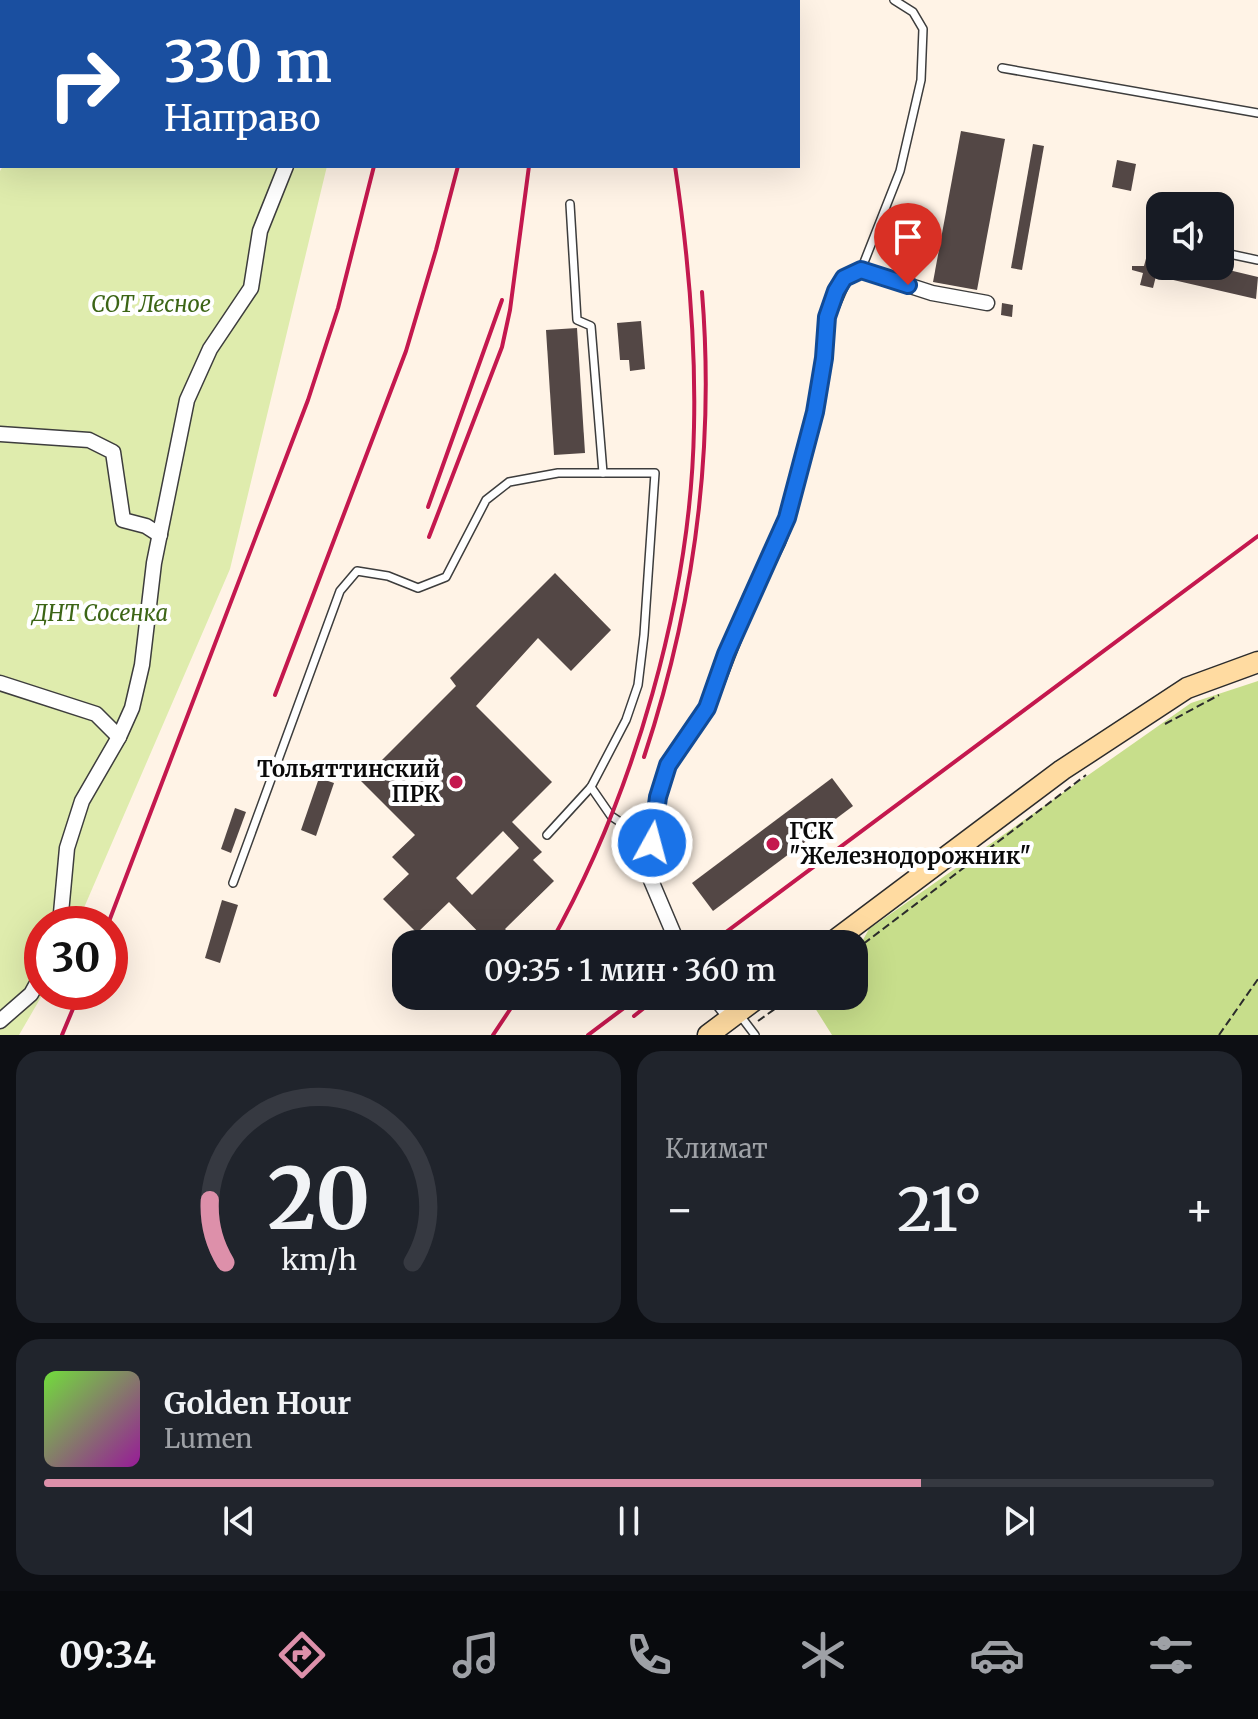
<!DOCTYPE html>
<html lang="ru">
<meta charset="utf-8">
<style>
:root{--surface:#171b24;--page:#20242c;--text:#f1f3f6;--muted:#9ea1a6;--line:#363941;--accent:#dd90aa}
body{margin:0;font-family:Merriweather,serif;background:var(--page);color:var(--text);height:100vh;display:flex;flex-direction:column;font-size:30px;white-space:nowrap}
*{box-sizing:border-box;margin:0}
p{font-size:26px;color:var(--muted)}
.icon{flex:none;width:44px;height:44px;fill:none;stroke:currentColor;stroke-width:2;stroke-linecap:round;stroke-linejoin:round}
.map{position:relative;height:1035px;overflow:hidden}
.sheet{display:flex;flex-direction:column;gap:16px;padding:16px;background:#0d0f14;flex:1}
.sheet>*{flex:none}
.banner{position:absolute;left:0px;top:0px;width:800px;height:168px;box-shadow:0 8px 32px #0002;background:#1a4fa0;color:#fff;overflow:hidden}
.tools{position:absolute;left:1146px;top:192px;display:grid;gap:16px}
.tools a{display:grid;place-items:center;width:88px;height:88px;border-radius:16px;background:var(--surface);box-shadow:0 8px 32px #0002;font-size:40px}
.speed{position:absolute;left:24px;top:906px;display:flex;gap:16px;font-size:40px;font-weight:700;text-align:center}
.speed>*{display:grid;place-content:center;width:104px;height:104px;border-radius:50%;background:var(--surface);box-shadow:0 8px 32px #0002;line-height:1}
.speed .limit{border:12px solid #d22;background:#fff;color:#111}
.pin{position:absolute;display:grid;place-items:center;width:68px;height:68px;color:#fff;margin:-82px -34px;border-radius:50% 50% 50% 0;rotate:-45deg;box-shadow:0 0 8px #0007}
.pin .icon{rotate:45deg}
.me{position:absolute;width:88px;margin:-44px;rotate:7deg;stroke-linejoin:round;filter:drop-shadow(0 0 6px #0008)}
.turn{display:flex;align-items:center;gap:28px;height:168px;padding:0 32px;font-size:36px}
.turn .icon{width:104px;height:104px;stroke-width:2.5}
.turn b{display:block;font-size:56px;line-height:68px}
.big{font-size:60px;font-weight:600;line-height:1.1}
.sheet .widget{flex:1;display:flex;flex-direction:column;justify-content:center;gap:12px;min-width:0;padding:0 28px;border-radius:24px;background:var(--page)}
.sheet .dial{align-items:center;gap:0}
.dial svg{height:208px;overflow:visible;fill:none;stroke:var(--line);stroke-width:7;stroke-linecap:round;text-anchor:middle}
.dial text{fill:var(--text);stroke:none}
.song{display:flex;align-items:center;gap:24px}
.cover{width:96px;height:96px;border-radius:12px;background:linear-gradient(135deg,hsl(100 70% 55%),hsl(300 70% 35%))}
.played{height:8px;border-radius:4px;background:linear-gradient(90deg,var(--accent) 75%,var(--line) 75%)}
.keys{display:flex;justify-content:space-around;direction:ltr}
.heat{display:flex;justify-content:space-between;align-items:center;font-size:44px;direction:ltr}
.sheet .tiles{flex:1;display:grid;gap:16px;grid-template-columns:1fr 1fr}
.widget:last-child{grid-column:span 2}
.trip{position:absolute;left:392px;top:930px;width:476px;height:80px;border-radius:24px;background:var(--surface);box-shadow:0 8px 32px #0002;font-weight:600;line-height:80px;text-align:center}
.tab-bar{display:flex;height:128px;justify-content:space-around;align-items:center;background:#090b0e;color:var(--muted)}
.tab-bar .icon{width:56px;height:56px}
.tab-bar .selected{color:var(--accent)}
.tab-bar b{font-size:36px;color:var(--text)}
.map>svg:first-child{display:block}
.green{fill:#dfecad}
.forest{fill:#c7de8b}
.building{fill:#534745;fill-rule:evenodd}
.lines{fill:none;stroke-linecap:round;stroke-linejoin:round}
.lane-casing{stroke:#3d3d3d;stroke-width:10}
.street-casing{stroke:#3d3d3d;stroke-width:17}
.secondary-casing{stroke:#2c2c2c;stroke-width:23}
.path{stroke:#2c2c2c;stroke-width:2;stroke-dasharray:8 4;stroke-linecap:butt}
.lane{stroke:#fff;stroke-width:7}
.street{stroke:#fff;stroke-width:14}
.secondary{stroke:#ffdba1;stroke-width:20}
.rail{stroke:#c4184e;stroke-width:4}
.route-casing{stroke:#114b97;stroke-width:20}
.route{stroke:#1a73e8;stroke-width:14}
.poi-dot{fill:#c4184e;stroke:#fff;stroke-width:3}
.labels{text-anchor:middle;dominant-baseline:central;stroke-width:8;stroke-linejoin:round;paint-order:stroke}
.park-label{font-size:22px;font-style:italic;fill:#3c6516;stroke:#fff}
.poi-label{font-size:22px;font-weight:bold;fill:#0a0a0a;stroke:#fff;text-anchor:end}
</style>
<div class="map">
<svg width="1258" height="1035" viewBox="0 0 1258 1035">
<rect width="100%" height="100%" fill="#fff3e6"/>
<!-- green -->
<g class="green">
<polygon points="152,0 366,0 150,2"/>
<polygon points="3,166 327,166 230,569 77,924 42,924 44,992 19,1035 0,1035 0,171"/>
</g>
<!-- forest -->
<g class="forest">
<polygon points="0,0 132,0 2,2 0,105"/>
<polygon points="1258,681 1258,1035 832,1035 815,1008 829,996 854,996 854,956 869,929 1191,703"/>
</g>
<!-- building -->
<g class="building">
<polygon points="961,131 1005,139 977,290 933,282"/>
<polygon points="1033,144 1044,146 1022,270 1011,268"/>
<polygon points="1117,160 1136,164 1131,191 1112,187"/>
<polygon points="1148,251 1160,254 1160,266 1212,266 1258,277 1256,299 1156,276 1153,288 1140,285 1143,273 1132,270 1132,266 1144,266"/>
<polygon points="1002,303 1013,305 1012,317 1001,315"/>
<polygon points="641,321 645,369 630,371 629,360 620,360 617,323"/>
<polygon points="577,328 585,453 554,455 546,330"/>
<path d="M555,573L611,630L571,671L538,638L476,706L552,782L512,822L542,852L533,860L554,881L505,929L512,936L504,944H490L449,902L417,933L383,899L409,874L392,857L415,835L361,781L456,686L450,678ZM503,831L519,848L472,895L456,878Z"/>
<polygon points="319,778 334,783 316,836 301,830"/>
<polygon points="832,778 853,806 713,911 692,883"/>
<polygon points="235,808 246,812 231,853 221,849"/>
<polygon points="222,900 238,905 220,963 205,958"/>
</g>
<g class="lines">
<!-- lane casing -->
<g class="lane-casing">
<g id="lane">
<polyline points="1002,68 1258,113"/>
<polyline points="570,204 577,320 591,326 603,473"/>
<polyline points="1220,252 1258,260"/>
<polyline points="861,270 900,171 921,80 923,29 913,12 894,0"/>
<polyline points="591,787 611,816 652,843"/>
<polyline points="233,883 340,591 357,571 388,576 418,588 446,577 486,500 509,482 558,473 655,473 644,635 638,685 626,720 591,787 547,835"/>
<polyline points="739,1014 755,1035"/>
</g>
</g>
<!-- street casing -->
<g class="street-casing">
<g id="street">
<polyline points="349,2 349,0"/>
<polyline points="0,434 89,440 113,452 123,520 146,526 160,535"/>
<polyline points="0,683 96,714 119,737"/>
<polyline points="60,924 67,848 82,801 119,737 132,708 142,665 154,563 187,400 210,349 251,288 260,231 286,166"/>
<polyline points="678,944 650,878 658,797 668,765 707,708 750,598 778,542 787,518 815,412 824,358 827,317 844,278 861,270 932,293 987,303"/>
<polyline points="714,996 731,1018"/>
<polyline points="0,1021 31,994 42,974"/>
</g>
</g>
<!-- secondary casing -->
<g class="secondary-casing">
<g id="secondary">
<polyline points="830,944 1062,770 1187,688 1258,662"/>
<polyline points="708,1035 760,996"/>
</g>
</g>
<!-- path -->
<g class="path">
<polyline points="130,2 132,0"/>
<polyline points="0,145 2,141"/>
<polyline points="1165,724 1219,695"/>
<polyline points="854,951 1086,775"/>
<polyline points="758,1021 793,996"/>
<polyline points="1219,1035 1258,979"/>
</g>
<!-- lane -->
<use href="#lane" class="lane"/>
<!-- street -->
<use href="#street" class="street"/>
<!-- secondary -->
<use href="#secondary" class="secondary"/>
<!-- rail -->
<g class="rail">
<polyline points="639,0 640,2"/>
<polyline points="401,2 401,0"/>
<polyline points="488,2 488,0"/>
<polyline points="574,2 575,0"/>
<polyline points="428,507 502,300"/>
<polyline points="429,537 502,347 510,310 529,166"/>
<polyline points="275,695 406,351 436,250 458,166"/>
<path d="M644,757C694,606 715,451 702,292"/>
<polyline points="108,924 308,400 338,308 374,166"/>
<path d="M550,944C634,795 691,598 694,427C696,339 688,253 675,166"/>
<polyline points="710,944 1258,536"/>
<polyline points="634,1016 659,996"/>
<polyline points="62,1035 80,992"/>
<polyline points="493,1035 519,996"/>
<polyline points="588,1035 640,996"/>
</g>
</g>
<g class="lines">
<!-- route casing -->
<g class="route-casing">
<polyline id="route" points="652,843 658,797 668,765 707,708 726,654 787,518 815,412 824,358 827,317 836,291 844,278 861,270 908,285"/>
</g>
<!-- route -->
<use href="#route" class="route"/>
</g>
<!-- markers -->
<g class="poi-dot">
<circle cx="456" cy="782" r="8"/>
<circle cx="773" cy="844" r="8"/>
</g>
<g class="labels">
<!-- park labels -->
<g class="park-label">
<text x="151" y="304">СОТ Лесное</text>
<text x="100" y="613">ДНТ Сосенка</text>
</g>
<!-- poi labels -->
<g class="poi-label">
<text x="440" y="769">Тольяттинский<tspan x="440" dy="25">ПРК</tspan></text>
<text x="789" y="831" text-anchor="start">ГСК<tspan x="789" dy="25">"Железнодорожник"</tspan></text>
</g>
</g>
</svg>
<div class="tools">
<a><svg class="icon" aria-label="sound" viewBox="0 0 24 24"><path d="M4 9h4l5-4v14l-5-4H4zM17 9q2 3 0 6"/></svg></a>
</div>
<div class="speed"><div class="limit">30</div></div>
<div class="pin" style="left:908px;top:285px;background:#d93025"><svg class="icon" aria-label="arrive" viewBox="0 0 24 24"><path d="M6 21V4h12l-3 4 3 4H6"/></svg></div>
<svg class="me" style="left:652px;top:843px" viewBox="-20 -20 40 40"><circle r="17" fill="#1a73e8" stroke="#fff" stroke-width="3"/><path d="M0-11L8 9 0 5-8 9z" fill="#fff"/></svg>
<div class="trip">09:35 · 1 мин · 360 m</div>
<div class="banner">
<div class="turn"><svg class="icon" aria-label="right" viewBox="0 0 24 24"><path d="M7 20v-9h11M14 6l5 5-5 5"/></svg><div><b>330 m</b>Направо</div></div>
</div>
</div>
<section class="sheet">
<div class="tiles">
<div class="widget dial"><svg viewBox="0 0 100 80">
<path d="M14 69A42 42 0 1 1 86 69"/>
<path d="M14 69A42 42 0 0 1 8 45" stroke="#dd90aa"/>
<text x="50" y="56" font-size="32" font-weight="700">20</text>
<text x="50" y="72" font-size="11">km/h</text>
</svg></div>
<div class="widget"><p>Климат</p>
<div class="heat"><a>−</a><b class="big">21°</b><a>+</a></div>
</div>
<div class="widget">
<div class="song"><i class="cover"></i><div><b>Golden Hour</b><p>Lumen</p></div></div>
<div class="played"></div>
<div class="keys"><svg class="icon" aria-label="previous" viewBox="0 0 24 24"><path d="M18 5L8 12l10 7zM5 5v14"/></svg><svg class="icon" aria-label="pause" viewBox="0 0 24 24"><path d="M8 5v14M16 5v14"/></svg><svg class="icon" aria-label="next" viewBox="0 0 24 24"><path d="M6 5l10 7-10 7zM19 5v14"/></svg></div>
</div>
</div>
</section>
<nav class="tab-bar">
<b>09:34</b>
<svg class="icon selected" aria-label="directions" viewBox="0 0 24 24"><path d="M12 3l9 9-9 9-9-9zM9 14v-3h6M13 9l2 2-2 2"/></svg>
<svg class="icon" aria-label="music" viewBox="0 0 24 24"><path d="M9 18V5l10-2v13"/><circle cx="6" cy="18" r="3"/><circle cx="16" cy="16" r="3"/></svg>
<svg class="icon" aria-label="phone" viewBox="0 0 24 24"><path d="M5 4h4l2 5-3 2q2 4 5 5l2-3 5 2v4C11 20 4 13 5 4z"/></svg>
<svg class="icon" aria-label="climate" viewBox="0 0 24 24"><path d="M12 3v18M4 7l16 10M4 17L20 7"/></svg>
<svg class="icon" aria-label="car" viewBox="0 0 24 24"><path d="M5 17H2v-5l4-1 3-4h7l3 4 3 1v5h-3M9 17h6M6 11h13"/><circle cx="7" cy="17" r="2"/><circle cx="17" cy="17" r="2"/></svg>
<svg class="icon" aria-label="filters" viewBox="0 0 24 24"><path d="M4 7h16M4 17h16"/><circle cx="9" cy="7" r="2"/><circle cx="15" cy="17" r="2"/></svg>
</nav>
